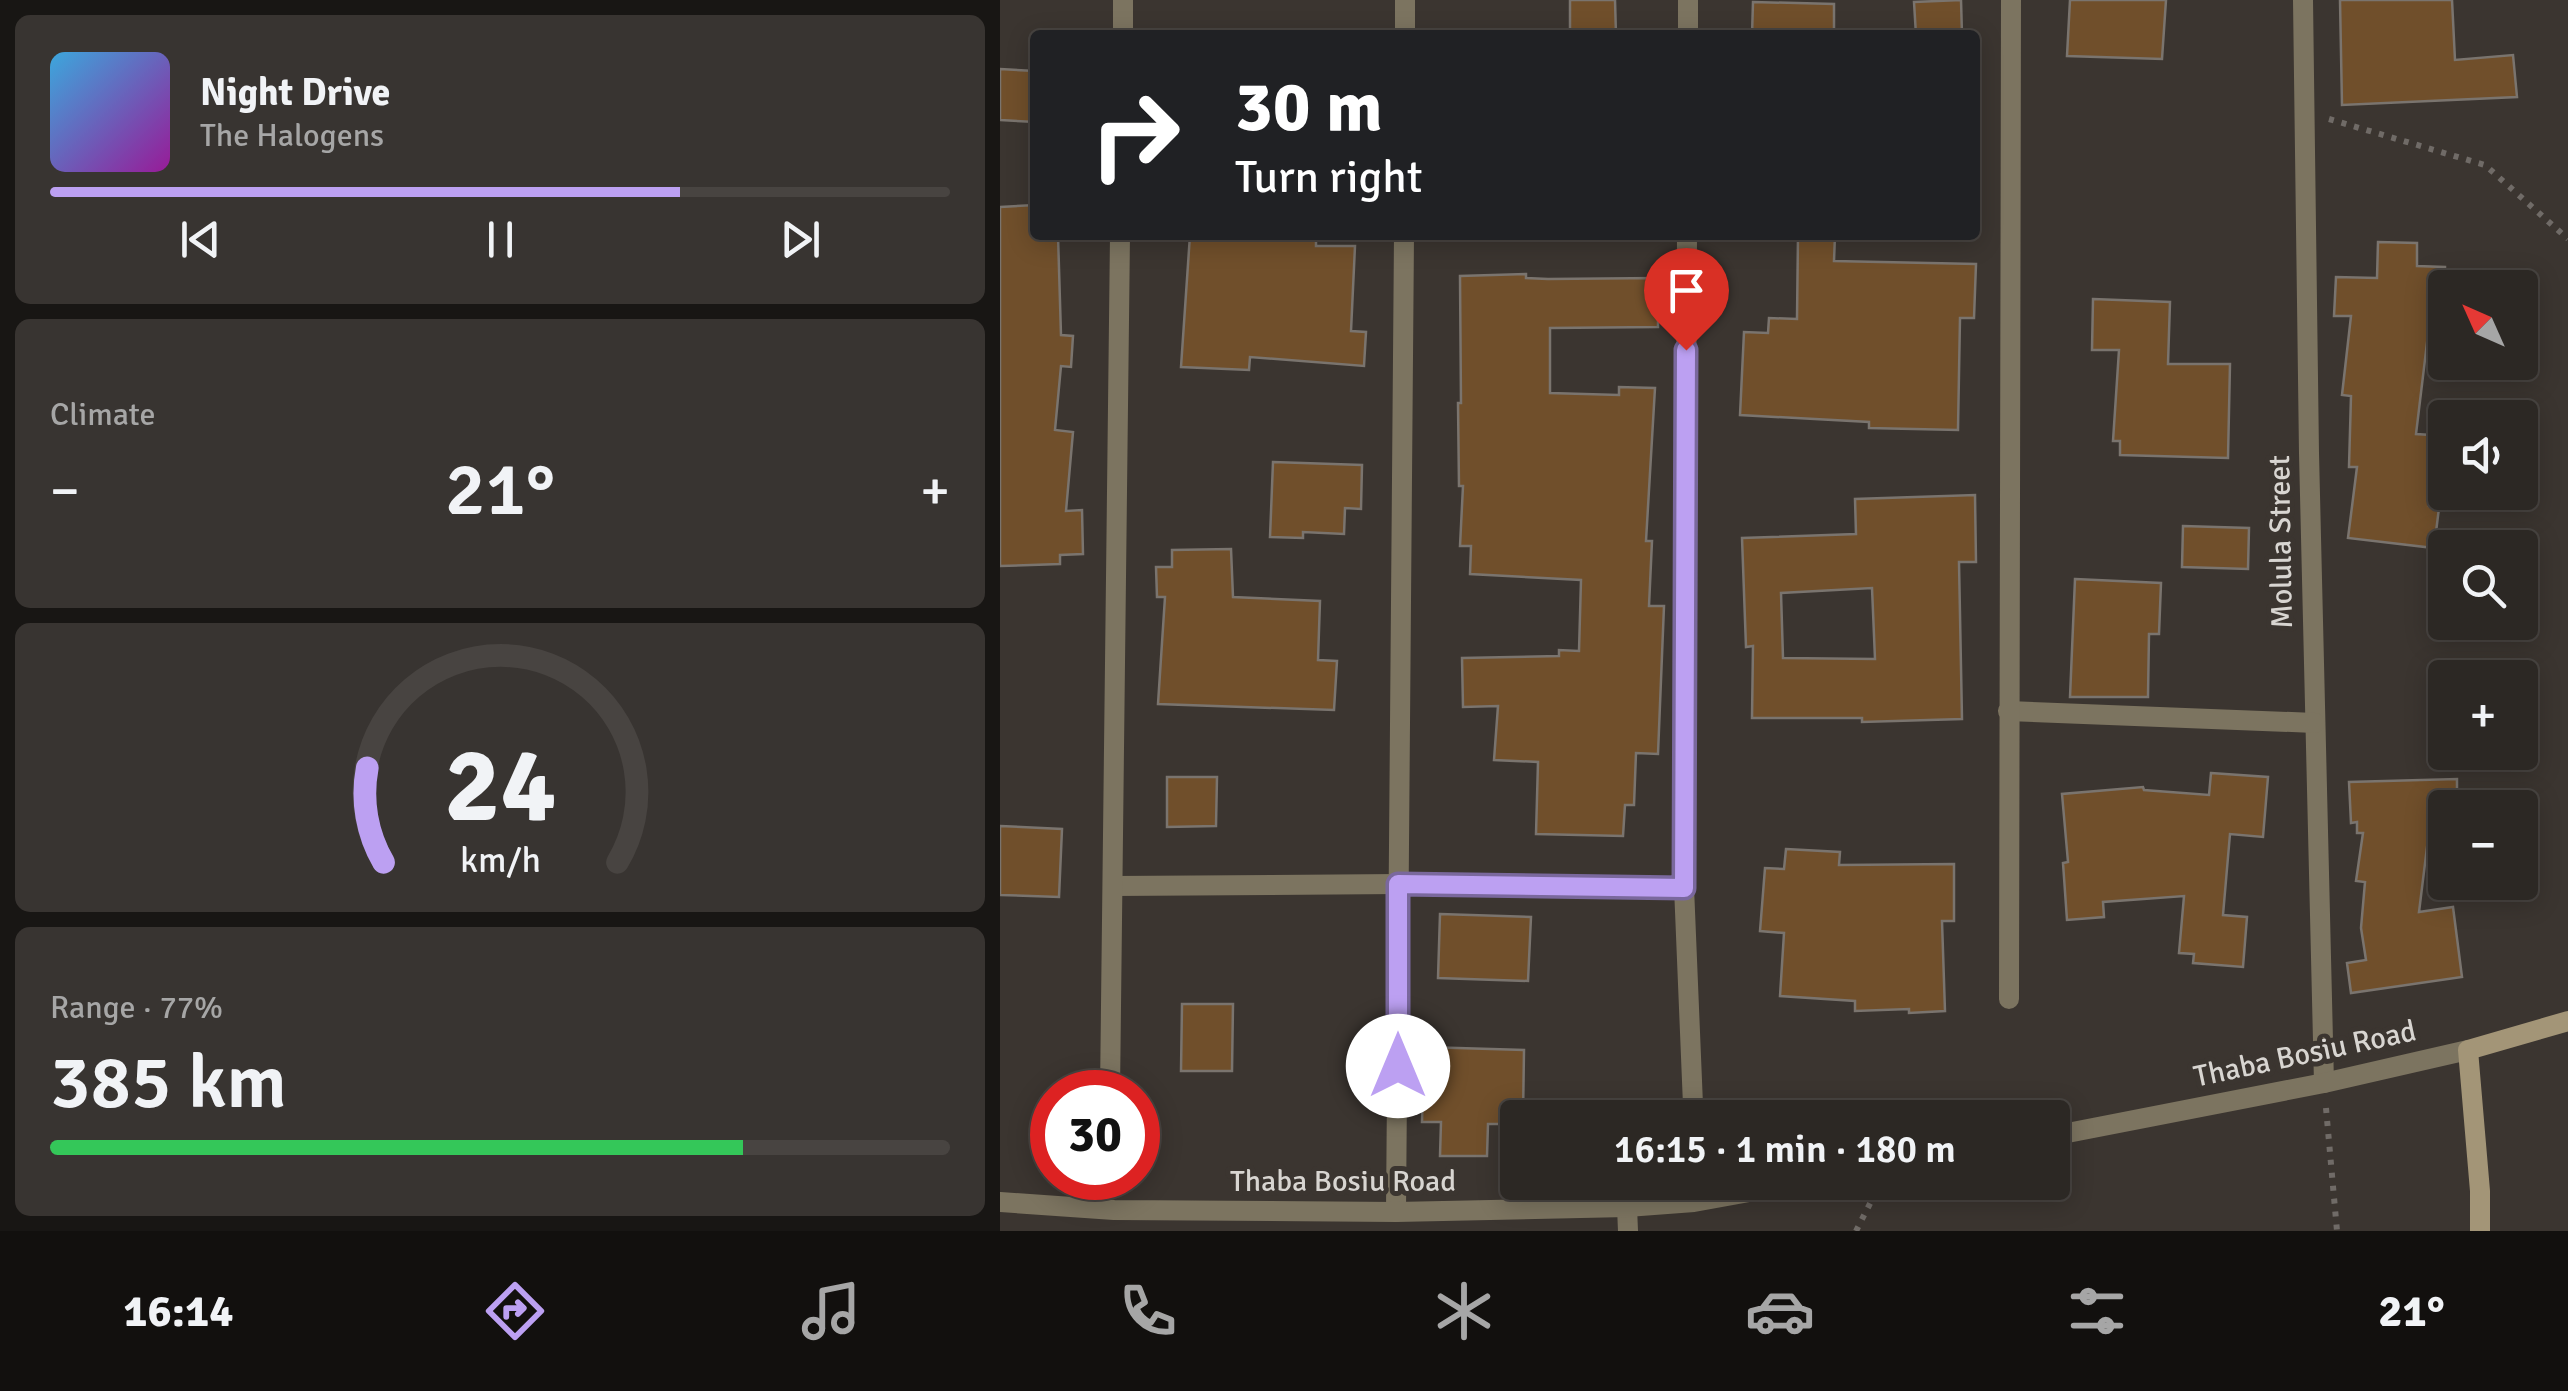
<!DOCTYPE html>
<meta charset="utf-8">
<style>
:root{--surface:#2c2824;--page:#383431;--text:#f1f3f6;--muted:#a6a6a6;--line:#484441;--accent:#bca0f2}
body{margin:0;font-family:Signika,sans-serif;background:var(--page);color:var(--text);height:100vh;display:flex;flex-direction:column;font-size:38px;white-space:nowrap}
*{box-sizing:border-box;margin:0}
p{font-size:32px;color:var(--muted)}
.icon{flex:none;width:55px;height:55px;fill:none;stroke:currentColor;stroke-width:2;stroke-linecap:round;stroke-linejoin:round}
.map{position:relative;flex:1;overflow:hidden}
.side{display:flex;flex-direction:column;gap:15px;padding:15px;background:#181614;width:1000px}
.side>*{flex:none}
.top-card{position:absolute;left:30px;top:30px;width:950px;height:210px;border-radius:10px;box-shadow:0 5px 25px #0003,0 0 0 2px var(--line);background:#202124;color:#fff;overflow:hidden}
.needle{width:65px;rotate:315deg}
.fabs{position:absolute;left:1428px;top:270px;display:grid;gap:20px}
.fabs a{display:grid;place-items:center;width:110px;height:110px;border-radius:10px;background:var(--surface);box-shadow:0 5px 25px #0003,0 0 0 2px var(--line);font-size:50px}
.speed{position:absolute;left:30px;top:1070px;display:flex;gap:20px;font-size:50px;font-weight:700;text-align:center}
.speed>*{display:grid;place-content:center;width:130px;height:130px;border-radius:50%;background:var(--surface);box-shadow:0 5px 25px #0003,0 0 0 2px var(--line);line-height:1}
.speed .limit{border:15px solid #d22;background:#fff;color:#111}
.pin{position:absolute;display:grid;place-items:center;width:85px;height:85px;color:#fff;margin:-102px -42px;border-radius:50% 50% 50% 0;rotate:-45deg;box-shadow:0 0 10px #0007}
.pin .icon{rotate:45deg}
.me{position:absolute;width:110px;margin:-55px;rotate:0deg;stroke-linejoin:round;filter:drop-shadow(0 0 8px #0008)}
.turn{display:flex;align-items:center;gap:35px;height:210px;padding:0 40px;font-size:45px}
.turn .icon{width:130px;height:130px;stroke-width:2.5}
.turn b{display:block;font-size:70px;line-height:85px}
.big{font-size:75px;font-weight:600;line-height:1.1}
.side .tile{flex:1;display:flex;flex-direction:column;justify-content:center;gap:15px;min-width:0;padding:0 35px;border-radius:15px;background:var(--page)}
.side .dial{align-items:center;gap:0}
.dial svg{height:260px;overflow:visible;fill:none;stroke:var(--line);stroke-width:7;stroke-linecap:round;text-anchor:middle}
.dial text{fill:var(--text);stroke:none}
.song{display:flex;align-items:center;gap:30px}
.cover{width:120px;height:120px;border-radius:15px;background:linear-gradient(135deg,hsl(200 70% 55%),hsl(300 70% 35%))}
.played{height:10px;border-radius:5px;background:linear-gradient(90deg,var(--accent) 70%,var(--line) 70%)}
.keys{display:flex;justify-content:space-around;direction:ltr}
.heat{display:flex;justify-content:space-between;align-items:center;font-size:55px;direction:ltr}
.charge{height:15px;border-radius:8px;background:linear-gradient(90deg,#34c759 77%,var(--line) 0)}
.trip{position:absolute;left:500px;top:1100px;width:570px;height:100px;border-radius:10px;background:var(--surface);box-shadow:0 5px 25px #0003,0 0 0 2px var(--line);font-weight:600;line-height:100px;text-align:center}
.tabs{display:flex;height:160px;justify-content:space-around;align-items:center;background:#12100e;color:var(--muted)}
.tabs .icon{width:70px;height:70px}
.tabs .selected{color:var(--accent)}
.tabs b{font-size:45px;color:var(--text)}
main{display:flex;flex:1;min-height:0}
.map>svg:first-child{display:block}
.building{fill:#704f2b;stroke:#7a746e;stroke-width:2.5;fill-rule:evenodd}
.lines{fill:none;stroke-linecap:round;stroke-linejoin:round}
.path{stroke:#706b67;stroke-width:6;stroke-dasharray:5 8;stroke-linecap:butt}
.minor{stroke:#7c7460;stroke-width:20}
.tertiary{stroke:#7c7460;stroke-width:20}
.secondary{stroke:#a39577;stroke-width:20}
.route-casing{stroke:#7a689d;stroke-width:25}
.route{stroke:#bca0f2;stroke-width:18}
.labels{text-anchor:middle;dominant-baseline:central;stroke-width:10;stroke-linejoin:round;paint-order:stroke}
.street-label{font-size:30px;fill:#d8d5d1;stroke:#3b3530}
</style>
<main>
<section class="side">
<div class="tile">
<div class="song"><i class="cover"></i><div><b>Night Drive</b><p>The Halogens</p></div></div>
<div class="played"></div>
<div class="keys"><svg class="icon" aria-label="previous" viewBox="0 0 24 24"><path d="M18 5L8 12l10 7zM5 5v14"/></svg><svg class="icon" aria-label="pause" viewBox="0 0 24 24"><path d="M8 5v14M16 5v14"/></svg><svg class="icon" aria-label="next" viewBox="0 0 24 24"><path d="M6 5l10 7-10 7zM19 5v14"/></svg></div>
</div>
<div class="tile"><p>Climate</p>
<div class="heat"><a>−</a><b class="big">21°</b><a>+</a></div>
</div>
<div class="tile dial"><svg viewBox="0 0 100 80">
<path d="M14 69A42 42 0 1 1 86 69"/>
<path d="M14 69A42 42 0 0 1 9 40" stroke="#bca0f2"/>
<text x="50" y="56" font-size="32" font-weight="700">24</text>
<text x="50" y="72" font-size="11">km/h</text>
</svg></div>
<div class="tile"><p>Range · 77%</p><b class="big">385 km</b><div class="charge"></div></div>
</section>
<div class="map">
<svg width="1568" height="1231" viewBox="0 0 1568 1231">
<rect width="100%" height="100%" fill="#3b3530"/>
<!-- building -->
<g class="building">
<polygon points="570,0 615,0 616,35 570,35"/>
<polygon points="961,0 962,35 916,35 914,2"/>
<polygon points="1070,0 1166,0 1162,59 1067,56"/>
<polygon points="1340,0 1452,0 1455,60 1513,55 1517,97 1342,105"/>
<polygon points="753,2 834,4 834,35 752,35"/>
<polygon points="0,69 35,71 35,122 0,120"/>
<polygon points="35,205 35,235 58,235 61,335 73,336 71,367 61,366 55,430 73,432 66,511 82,510 83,554 60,555 60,564 0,566 0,207"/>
<polygon points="190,235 316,235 316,246 355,246 351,331 366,332 364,366 250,357 249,370 181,367"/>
<polygon points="798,235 835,235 834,261 976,264 974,318 960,318 958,430 869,428 869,422 740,415 744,332 768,333 769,318 797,319"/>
<polygon points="1378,242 1417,243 1417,266 1445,267 1445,318 1430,318 1416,434 1431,435 1429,506 1439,508 1434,548 1348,538 1357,467 1349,467 1351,396 1342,395 1351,316 1334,316 1336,277 1377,278"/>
<polygon points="526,274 526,278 548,279 658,278 658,327 550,328 550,393 619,395 619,387 655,388 646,541 652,541 649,606 664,606 658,754 636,753 634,805 625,805 623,836 536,834 538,762 494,760 498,706 463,707 462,658 559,656 559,650 579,651 581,580 470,574 471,546 460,546 463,486 459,486 458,403 461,403 460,276"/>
<polygon points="1093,299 1170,302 1168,364 1230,364 1228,458 1120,455 1120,441 1113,441 1119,350 1092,350"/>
<polygon points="273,462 362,465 361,509 345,508 344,534 303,532 303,538 270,537"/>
<path d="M975,495L976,562H959L962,719L862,722V718H752L753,646L746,647L742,538L856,534L855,499ZM872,588L875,659L783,658L781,593Z"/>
<polygon points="1183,526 1249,528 1248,569 1182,567"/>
<polygon points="231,549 233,597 320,601 318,660 337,661 334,710 158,704 165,597 157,597 156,567 172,567 172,550"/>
<polygon points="1075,579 1161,583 1159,634 1149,634 1148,697 1070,697"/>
<polygon points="1211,773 1268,777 1263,837 1230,834 1223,915 1247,917 1243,967 1193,963 1194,954 1179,953 1184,896 1103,902 1104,917 1067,920 1063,863 1068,862 1062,794 1143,787 1144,790 1209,795"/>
<polygon points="167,777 217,777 216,826 167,827"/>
<polygon points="1457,779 1457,808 1445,808 1445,831 1429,831 1419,912 1453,907 1462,977 1351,993 1347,963 1366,960 1361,928 1365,882 1356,881 1363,833 1357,833 1357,822 1351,823 1349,782"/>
<polygon points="0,826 62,829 59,897 0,895"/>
<polygon points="786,849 840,852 839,865 954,864 954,921 942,921 945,1011 909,1013 909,1009 855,1011 855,1001 780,996 784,933 760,931 765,868 784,869"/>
<polygon points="440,914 531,917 528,981 438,978"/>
<polygon points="182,1004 233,1004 232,1071 181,1071"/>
<polygon points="424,1047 524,1050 523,1118 518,1118 518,1124 488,1124 487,1156 440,1156 441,1122 422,1122"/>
</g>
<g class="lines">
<!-- path -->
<g class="path">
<polyline points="1329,119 1485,165 1568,239"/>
<polyline points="1326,1108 1337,1231"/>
<polyline points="856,1231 881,1182"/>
</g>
<!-- minor -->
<g class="minor">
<polyline points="1303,0 1309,453 1324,1083"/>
<polyline points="123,35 123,0"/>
<polyline points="405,35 405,0"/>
<polyline points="688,35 688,0"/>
<polyline points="687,235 684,887 693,1105"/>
<polyline points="1008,711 1315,723"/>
<polyline points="113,886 399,884 684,887"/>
<polyline points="1009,999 1011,0"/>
<polyline points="110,1092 120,235"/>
<polyline points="627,1207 628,1231"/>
<polyline points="396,1212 404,235"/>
</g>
<!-- tertiary -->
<g class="tertiary">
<polyline points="1052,1136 1324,1083 1468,1050"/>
<polyline points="0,1202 114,1210 396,1212 627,1207 694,1202 803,1182"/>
</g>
<!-- secondary -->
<polyline class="secondary" points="1480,1231 1480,1191 1468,1050 1568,1021"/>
</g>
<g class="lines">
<!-- route casing -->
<g class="route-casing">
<polyline id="route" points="398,1066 398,884 684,888 686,350"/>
</g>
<!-- route -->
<use href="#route" class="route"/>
</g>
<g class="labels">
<!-- street labels -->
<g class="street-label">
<text transform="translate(1281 542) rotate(-91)">Molula Street</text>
<text transform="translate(1305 1054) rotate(-12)">Thaba Bosiu Road</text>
<text x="343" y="1181">Thaba Bosiu Road</text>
</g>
</g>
</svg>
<div class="fabs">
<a><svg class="needle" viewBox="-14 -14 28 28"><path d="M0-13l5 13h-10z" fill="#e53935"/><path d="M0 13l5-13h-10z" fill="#a6a6a6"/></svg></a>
<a><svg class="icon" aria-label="sound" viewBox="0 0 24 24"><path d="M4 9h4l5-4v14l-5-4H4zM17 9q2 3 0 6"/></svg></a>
<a><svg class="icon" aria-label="search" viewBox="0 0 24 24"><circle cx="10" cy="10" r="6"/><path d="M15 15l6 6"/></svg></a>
<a>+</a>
<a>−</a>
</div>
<div class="speed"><div class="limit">30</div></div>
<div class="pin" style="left:686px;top:350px;background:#d93025"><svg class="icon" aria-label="arrive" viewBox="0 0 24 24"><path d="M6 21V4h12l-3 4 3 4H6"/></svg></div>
<svg class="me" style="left:398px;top:1066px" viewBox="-20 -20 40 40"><circle r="19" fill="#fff"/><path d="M0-13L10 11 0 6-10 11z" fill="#bca0f2"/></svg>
<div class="trip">16:15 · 1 min · 180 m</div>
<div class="top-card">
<div class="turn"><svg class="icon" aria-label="right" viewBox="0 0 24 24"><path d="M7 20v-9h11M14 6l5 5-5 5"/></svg><div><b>30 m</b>Turn right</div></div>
</div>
</div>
</main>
<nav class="tabs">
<b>16:14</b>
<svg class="icon selected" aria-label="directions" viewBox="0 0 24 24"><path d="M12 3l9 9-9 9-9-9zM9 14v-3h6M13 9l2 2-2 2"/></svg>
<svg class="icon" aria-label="music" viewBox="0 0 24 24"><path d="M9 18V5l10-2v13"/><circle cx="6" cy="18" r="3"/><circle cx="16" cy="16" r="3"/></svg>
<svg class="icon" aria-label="phone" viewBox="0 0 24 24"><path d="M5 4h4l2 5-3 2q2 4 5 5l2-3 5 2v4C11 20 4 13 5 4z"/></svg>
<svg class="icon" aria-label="climate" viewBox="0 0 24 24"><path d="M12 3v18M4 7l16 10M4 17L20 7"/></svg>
<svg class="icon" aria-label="car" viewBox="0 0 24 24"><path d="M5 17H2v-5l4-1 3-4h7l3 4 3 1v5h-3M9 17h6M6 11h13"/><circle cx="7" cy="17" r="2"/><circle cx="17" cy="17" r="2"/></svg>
<svg class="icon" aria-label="filters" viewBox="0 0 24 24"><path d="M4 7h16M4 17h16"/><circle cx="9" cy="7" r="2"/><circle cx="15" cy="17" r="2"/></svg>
<b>21°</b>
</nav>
